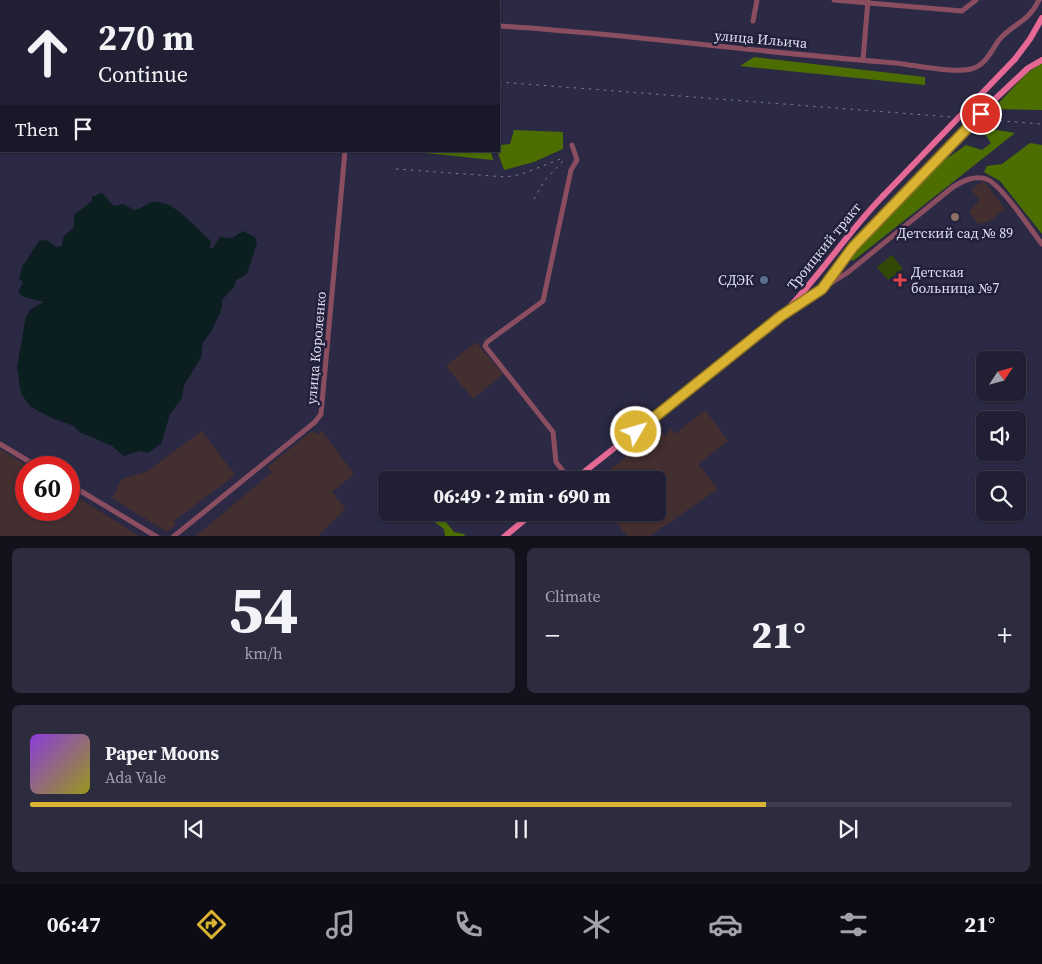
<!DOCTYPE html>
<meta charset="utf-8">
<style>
:root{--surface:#201f33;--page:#2d2c3f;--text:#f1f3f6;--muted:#a2a2ac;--line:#3d3d4e;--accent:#dab333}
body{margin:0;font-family:"Source Serif 4",serif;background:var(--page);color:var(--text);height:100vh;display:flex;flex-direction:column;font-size:19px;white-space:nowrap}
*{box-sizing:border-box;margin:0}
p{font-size:16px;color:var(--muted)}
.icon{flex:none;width:28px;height:28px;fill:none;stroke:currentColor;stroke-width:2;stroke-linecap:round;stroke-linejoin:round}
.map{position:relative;height:536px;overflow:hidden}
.panel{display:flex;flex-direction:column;gap:12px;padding:12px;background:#12111c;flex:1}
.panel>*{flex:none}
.guide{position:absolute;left:0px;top:0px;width:500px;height:152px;box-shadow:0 1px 4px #0004,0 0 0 1px var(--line);background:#201f33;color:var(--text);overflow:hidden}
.needle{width:32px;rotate:54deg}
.fabs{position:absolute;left:976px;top:351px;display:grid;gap:10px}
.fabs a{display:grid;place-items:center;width:50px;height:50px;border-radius:8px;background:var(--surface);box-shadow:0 1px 4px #0004,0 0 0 1px var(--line);font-size:25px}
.speed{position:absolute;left:15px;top:456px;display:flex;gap:10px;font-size:25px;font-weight:700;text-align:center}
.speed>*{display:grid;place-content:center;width:65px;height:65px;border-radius:50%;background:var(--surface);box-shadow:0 1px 4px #0004,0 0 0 1px var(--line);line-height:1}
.speed .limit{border:8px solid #d22;background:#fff;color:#111}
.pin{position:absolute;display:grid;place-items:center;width:42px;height:42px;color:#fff;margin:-21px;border:2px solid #fff;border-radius:50%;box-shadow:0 1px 5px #0007}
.me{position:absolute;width:55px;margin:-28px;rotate:52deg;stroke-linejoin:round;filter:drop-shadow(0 0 4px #0008)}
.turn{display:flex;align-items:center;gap:18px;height:105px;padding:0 15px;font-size:22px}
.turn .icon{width:65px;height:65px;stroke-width:2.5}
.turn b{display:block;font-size:35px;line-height:42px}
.then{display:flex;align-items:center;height:48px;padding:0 15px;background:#0003;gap:10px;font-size:19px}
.big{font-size:38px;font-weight:800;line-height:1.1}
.panel .card{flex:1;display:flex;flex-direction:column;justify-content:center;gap:8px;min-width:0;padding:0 18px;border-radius:8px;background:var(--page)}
.panel .dial{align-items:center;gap:0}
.dial b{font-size:65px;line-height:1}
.song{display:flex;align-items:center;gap:15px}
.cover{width:60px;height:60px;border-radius:8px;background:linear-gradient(135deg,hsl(270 70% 55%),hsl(60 70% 35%))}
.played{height:5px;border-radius:2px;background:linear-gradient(90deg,var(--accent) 75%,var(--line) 75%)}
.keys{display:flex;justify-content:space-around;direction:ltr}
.heat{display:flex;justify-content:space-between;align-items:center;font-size:28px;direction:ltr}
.panel .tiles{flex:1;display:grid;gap:12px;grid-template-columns:1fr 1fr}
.card:last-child{grid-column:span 2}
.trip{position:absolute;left:378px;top:471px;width:288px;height:50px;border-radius:8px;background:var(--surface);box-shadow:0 1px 4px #0004,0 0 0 1px var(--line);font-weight:800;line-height:50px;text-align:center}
.dock{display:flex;height:80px;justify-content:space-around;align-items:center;background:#0d0c14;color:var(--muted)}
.dock .icon{width:35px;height:35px}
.dock .selected{color:var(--accent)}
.dock b{font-size:22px;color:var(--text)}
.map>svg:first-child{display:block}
.commercial{fill:#432e30}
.green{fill:#314807}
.forest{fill:#4c6e01}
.water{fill:#0b1f21}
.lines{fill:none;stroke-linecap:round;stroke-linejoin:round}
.minor{stroke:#8b4e61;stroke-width:5}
.major{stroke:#e56994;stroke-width:6}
.rail{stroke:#7d7c93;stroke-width:1;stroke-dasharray:2.5 5;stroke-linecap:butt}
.major-bridge{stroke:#e56994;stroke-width:6}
.route-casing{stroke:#8e7421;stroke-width:12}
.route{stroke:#dab333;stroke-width:9}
.education-dot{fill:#8d6e63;stroke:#221f3a;stroke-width:2}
.service-dot{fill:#5c6f8a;stroke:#221f3a;stroke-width:2}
.health-dot{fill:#e0444e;stroke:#221f3a;stroke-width:2}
.labels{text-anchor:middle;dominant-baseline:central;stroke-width:5;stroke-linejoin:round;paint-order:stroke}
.street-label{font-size:14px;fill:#e0e0f2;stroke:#221f3a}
.poi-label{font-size:14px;fill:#e0e0f2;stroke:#221f3a}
</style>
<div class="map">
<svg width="1042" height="537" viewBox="0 0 1042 537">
<rect width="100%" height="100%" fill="#2b2944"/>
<!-- commercial -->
<g class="commercial">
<polygon points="984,181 1005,209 988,222 978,224 969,212 979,200 971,189"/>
<polygon points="476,342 503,374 473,399 446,366"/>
<polygon points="705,410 728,441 698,464 718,489 650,536 627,536 609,513 656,512 656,480 596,480 659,431 665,435 671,428 675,434"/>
<polygon points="202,431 235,475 174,521 176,524 167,532 112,498 122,479 146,472"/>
<polygon points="312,431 318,434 322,431 354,474 332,492 346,509 318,536 196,536 272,472 267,467"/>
<polygon points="0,449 29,467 26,468 26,510 69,510 69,492 139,536 0,536"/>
</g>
<!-- green -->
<polygon class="green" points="892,255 903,269 888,280 877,267"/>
<!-- forest -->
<g class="forest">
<polygon points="754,57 925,77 925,85 740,66"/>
<polygon points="1042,63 1042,110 993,109 1027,73"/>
<polygon points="980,127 1015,133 853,261 850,258 939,164 966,145 982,150 991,143"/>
<polygon points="514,130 563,132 563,149 534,162 504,170 498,153 501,145 510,144"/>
<polygon points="1030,143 1042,145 1042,234 1000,181 984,172 987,166 1002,164"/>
<polygon points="405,151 491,151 493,160"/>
<polygon points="423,513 441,513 440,515 454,532 464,534 465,536 445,536 444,529"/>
</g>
<!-- water -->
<path class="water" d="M102,193L114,206L123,204L134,210C142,209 147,202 155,202C174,200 197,229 211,241L210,248H213L220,237L232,238L243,231L255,237L257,243L247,274L236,280L234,287L222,300V308L211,332L203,342L201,358L184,385L182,398L170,414L161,444L147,453L139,451L124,456L112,446L79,432L74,426L52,418L31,407L21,394L17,367L26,316L31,309L44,302L24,297L18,292L23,282L19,279L22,267L39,241L46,240L57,247L62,246C64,232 64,237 74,227V215L92,201V197Z"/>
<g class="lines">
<!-- minor -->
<g class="minor">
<polyline points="834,0 962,11 976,0"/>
<polyline points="371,1 371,0"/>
<polyline points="753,21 757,0"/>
<path d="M499,26C628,34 755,52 884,62C907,63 952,74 971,69C986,65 991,51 999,40C1012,24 1028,23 1039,0"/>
<polyline points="863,60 868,0"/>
<path d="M825,287L847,273L953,187C963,181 974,175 986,179C1001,184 1031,230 1042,244"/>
<polyline points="0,444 40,468"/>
<polyline points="570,480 556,462 553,432 485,346 487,342 543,301 571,170 577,160 572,145"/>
<polyline points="69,484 157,537"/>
<polyline points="173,537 315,422 321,414 345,151"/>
</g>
<!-- major -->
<g class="major">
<polyline points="1015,59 1030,39 1042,18"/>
<polyline points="993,101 1028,68 1042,60"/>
<polyline points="790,310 822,289 853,247 957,139"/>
<path d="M574,480L781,316C818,279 846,234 883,196"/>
<polyline points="504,537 534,512"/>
</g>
<!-- rail -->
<g class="rail">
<polyline points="35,1 38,0"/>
<polyline points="147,1 151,0"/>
<polyline points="0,12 1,12"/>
<polyline points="0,22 1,22"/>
<polyline points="0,43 1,43"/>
<polyline points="0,59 1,59"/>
<polyline points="499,82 1042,124"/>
<polyline points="396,169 506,177 522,174 563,158"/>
<polyline points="534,199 545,180 563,161"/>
</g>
<!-- major-bridge -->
<g class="major-bridge">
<polyline points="957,139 993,101"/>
<polyline points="883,196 1015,59"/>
</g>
</g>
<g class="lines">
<!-- route casing -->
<g class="route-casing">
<polyline id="route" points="636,432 781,316 822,289 853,247 981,114"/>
</g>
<!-- route -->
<use href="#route" class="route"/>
</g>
<!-- markers -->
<circle class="education-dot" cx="955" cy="217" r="5"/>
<circle class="service-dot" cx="764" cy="280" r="5"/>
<path class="health-dot" d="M897.5 272.5h5v5h5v5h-5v5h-5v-5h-5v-5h5z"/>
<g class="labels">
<!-- street labels -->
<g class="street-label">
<text transform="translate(761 39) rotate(5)">улица Ильича</text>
<text transform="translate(824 246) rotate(-51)">Троицкий тракт</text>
<text transform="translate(316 348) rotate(-85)">улица Короленко</text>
</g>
<!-- poi labels -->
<g class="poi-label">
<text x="955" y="233">Детский сад № 89</text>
<text x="911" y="272" text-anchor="start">Детская<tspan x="911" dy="16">больница №7</tspan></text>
<text x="754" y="280" text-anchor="end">СДЭК</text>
</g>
</g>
</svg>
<div class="fabs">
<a><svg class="needle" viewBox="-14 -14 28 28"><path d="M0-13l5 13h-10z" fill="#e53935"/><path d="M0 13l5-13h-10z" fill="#a2a2ac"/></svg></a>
<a><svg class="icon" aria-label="sound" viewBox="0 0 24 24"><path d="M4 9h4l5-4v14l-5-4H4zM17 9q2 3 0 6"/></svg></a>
<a><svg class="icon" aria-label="search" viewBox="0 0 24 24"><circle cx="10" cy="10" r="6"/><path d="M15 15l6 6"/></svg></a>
</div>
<div class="speed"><div class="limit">60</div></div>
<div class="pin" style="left:981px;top:114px;background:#d93025"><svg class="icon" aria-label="arrive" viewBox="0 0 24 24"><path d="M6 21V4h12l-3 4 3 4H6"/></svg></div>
<svg class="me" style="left:636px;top:432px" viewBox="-20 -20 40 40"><circle r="17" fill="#dab333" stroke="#fff" stroke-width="3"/><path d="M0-11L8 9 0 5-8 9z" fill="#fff"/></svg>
<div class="trip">06:49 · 2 min · 690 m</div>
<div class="guide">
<div class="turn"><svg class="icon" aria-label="ahead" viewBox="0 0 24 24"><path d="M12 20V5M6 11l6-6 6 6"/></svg><div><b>270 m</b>Continue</div></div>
<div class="then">Then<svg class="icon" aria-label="arrive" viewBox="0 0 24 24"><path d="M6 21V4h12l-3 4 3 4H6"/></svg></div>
</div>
</div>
<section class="panel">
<div class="tiles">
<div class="card dial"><b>54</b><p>km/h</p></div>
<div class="card"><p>Climate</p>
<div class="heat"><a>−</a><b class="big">21°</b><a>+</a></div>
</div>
<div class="card">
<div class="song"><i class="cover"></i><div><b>Paper Moons</b><p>Ada Vale</p></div></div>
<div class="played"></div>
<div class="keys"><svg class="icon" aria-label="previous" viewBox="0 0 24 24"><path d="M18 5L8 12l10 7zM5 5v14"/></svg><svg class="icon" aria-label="pause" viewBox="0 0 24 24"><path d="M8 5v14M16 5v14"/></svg><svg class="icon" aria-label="next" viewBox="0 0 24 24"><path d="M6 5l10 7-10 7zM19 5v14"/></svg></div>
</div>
</div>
</section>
<nav class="dock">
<b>06:47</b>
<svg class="icon selected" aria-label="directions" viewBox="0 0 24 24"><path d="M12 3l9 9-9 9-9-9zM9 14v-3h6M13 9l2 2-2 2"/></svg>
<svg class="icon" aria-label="music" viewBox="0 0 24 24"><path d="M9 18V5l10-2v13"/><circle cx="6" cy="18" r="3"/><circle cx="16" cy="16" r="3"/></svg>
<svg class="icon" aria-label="phone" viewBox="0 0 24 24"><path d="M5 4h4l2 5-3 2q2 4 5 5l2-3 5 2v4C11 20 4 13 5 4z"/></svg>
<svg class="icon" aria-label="climate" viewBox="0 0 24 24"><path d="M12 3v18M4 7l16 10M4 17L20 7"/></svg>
<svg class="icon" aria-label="car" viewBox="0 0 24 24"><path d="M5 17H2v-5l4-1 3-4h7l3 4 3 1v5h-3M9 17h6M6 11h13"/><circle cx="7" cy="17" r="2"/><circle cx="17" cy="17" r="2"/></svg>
<svg class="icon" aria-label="filters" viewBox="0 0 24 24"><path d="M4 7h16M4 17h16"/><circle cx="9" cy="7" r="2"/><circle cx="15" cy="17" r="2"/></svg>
<b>21°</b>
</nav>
